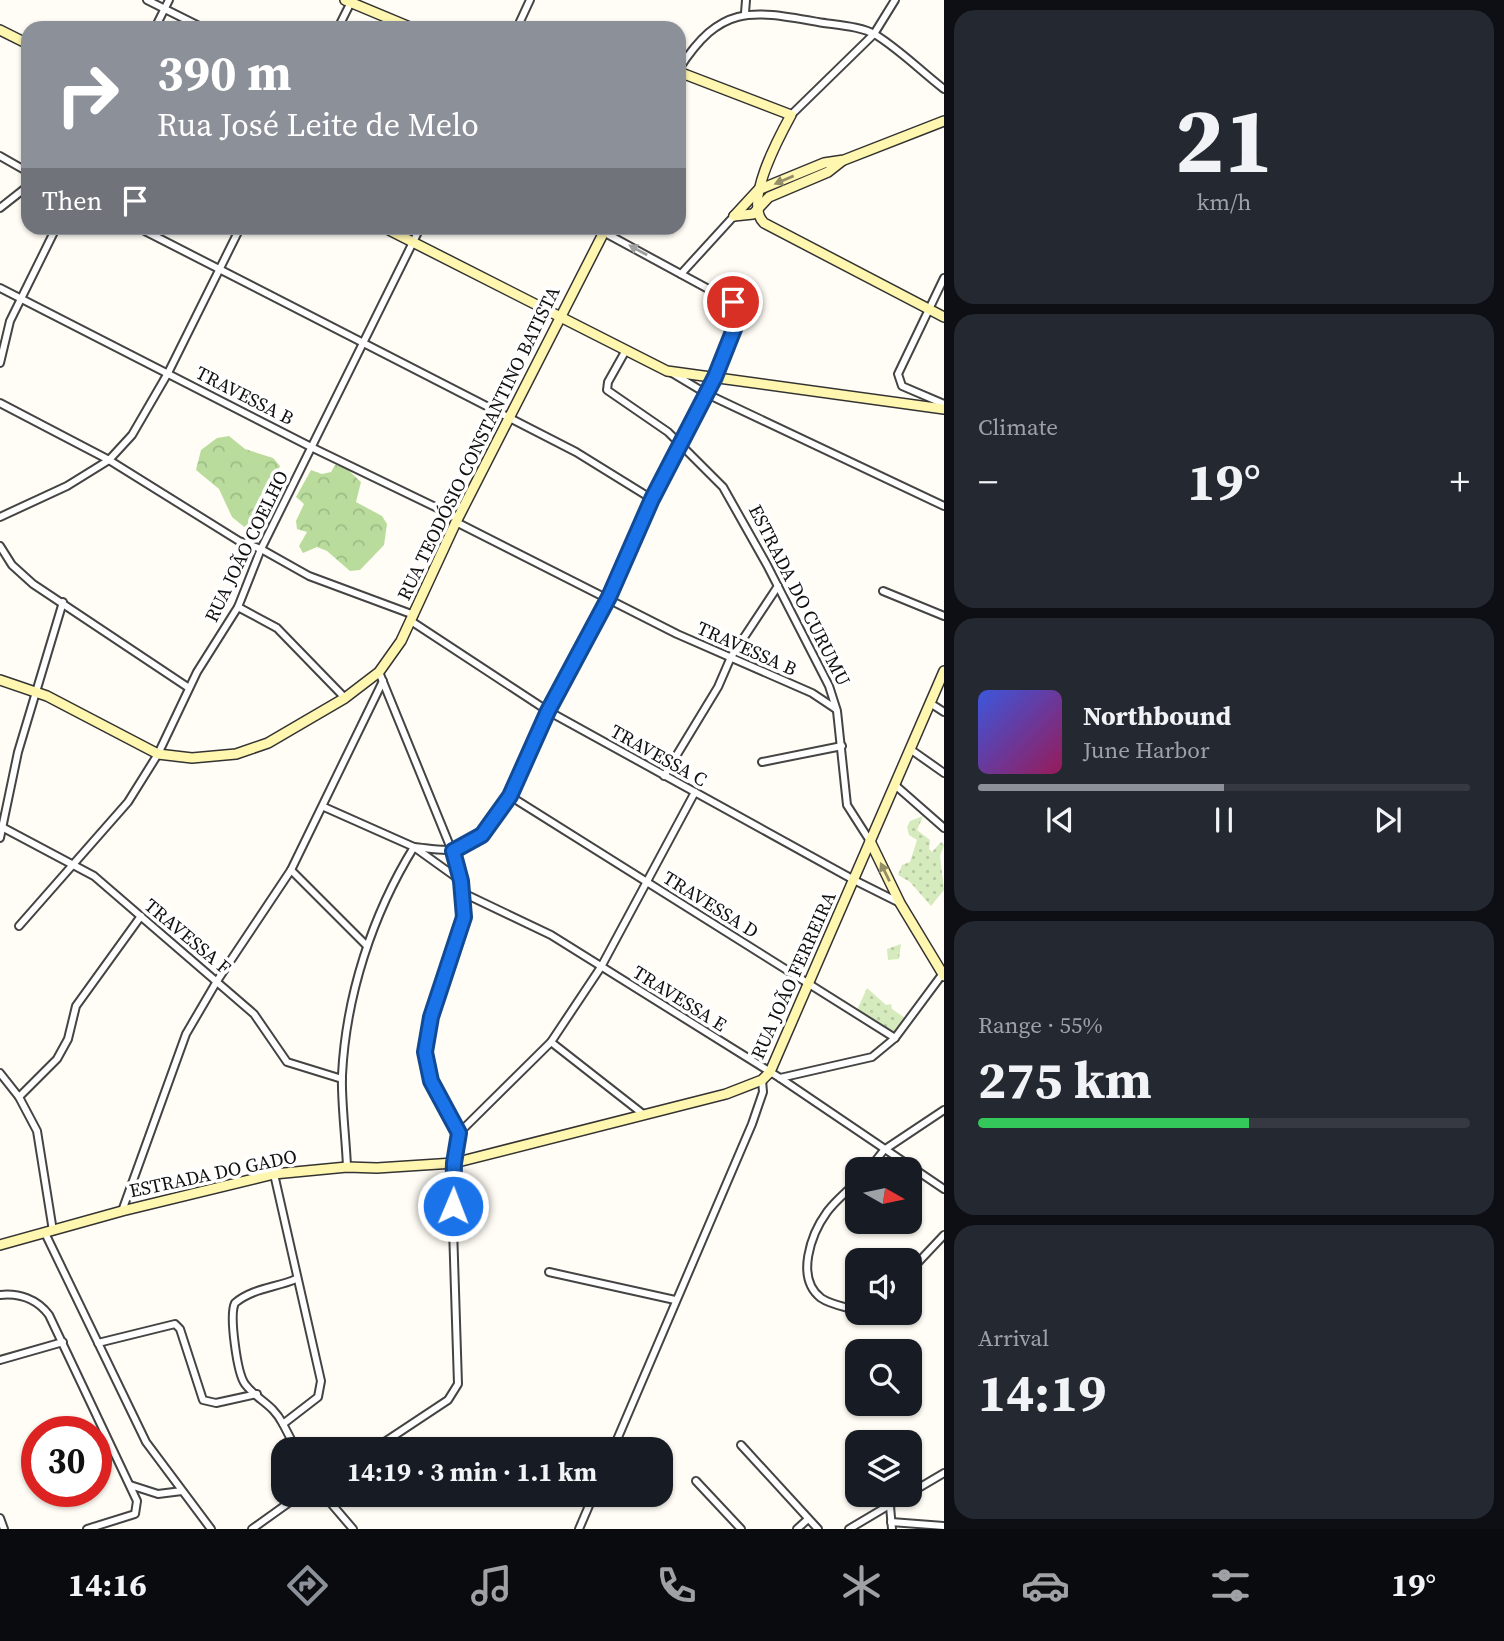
<!DOCTYPE html>
<meta charset="utf-8">
<style>
:root{--surface:#171b24;--page:#242831;--text:#f1f3f6;--muted:#9ea1a6;--line:#363941;--accent:#8c9099}
body{margin:0;font-family:"Source Serif 4",serif;background:var(--page);color:var(--text);height:100vh;display:flex;flex-direction:column;font-size:26px;white-space:nowrap}
*{box-sizing:border-box;margin:0}
p{font-size:23px;color:var(--muted)}
.icon{flex:none;width:38px;height:38px;fill:none;stroke:currentColor;stroke-width:2;stroke-linecap:round;stroke-linejoin:round}
.map{position:relative;flex:1;overflow:hidden}
.sheet{display:flex;flex-direction:column;gap:10px;padding:10px;background:#0d0f14;width:560px}
.sheet>*{flex:none}
.guide{position:absolute;left:21px;top:21px;width:665px;height:214px;border-radius:21px;box-shadow:0 2px 5px #0004;background:#8c9099;color:#fff;overflow:hidden}
.needle{width:46px;rotate:99deg}
.fabs{position:absolute;left:845px;top:1157px;display:grid;gap:14px}
.fabs a{display:grid;place-items:center;width:77px;height:77px;border-radius:14px;background:var(--surface);box-shadow:0 2px 5px #0004;font-size:35px}
.speed{position:absolute;left:21px;top:1416px;display:flex;gap:14px;font-size:35px;font-weight:700;text-align:center}
.speed>*{display:grid;place-content:center;width:91px;height:91px;border-radius:50%;background:var(--surface);box-shadow:0 2px 5px #0004;line-height:1}
.speed .limit{border:10px solid #d22;background:#fff;color:#111}
.pin{position:absolute;display:grid;place-items:center;width:60px;height:60px;color:#fff;margin:-30px;border:4px solid #fff;border-radius:50%;box-shadow:0 2px 7px #0007}
.me{position:absolute;width:77px;margin:-38px;rotate:1deg;stroke-linejoin:round;filter:drop-shadow(0 0 5px #0008)}
.turn{display:flex;align-items:center;gap:24px;height:147px;padding:0 21px;font-size:32px}
.turn .icon{width:91px;height:91px;stroke-width:2.5}
.turn b{display:block;font-size:49px;line-height:60px}
.then{display:flex;align-items:center;height:66px;padding:0 21px;background:#0003;gap:14px;font-size:26px}
.big{font-size:52px;font-weight:700;line-height:1.1}
.sheet .card{flex:1;display:flex;flex-direction:column;justify-content:center;gap:10px;min-width:0;padding:0 24px;border-radius:21px;background:var(--page)}
.sheet .dial{align-items:center;gap:0}
.dial b{font-size:91px;line-height:1}
.song{display:flex;align-items:center;gap:21px}
.cover{width:84px;height:84px;border-radius:10px;background:linear-gradient(135deg,hsl(230 70% 55%),hsl(330 70% 35%))}
.played{height:7px;border-radius:4px;background:linear-gradient(90deg,var(--accent) 50%,var(--line) 50%)}
.keys{display:flex;justify-content:space-around;direction:ltr}
.heat{display:flex;justify-content:space-between;align-items:center;font-size:38px;direction:ltr}
.charge{height:10px;border-radius:5px;background:linear-gradient(90deg,#34c759 55%,var(--line) 0)}
.trip{position:absolute;left:271px;top:1437px;width:402px;height:70px;border-radius:21px;background:var(--surface);box-shadow:0 2px 5px #0004;font-weight:700;line-height:70px;text-align:center}
.tabs{display:flex;height:112px;justify-content:space-around;align-items:center;background:#090b0e;color:var(--muted)}
.tabs .icon{width:49px;height:49px}
.tabs .on{color:var(--accent)}
.tabs b{font-size:32px;color:var(--text)}
main{display:flex;flex:1;min-height:0}
.map>svg:first-child{display:block}
.grass{fill:url(#grass-dots)}
.forest{fill:url(#forest-crowns)}
.lines{fill:none;stroke-linecap:round;stroke-linejoin:round}
.street-casing{stroke:#444;stroke-width:10}
.secondary-casing{stroke:#333;stroke-width:12}
.street{stroke:#fff;stroke-width:6}
.secondary{stroke:#fff6b0;stroke-width:9}
.oneway{fill:#948f68}
.oneway2{fill:#a0a0a0}
.route-casing{stroke:#114b97;stroke-width:18}
.route{stroke:#1a73e8;stroke-width:12}
.labels{text-anchor:middle;dominant-baseline:central;stroke-width:7;stroke-linejoin:round;paint-order:stroke}
.street-label{font-size:19px;fill:#111;stroke:#fff}
</style>
<main>
<div class="map">
<svg width="944" height="1529" viewBox="0 0 944 1529">
<defs>
<pattern id="grass-dots" width="8" height="8" patternUnits="userSpaceOnUse" patternTransform="scale(1.75)"><rect width="8" height="8" fill="#d5ebbd"/><path d="M2 2h.1M6 6h.1" fill="none" stroke="#b6c8a1" stroke-width="1.8" stroke-linecap="round"/></pattern>
<pattern id="forest-crowns" width="20" height="18" patternUnits="userSpaceOnUse" patternTransform="scale(1.75)"><rect width="20" height="18" fill="#b9dc9c"/><path d="M2 6a3 3 0 1 1 6 0M12 15a3 3 0 1 1 6 0" fill="none" stroke="#9ebc85"/></pattern>
</defs>
<rect width="100%" height="100%" fill="#fffdf5"/>
<!-- grass -->
<g class="grass">
<polygon points="923,816 917,830 930,840 929,849 932,852 941,842 944,845 940,856 944,890 931,906 910,882 898,875 902,865 910,862 917,840 909,835 907,827 910,821"/>
<polygon points="901,944 899,959 888,960 887,949"/>
<polygon points="867,988 886,1005 891,1004 892,1009 905,1018 894,1034 868,1016 859,1014 858,1008"/>
</g>
<!-- forest -->
<g class="forest">
<polygon points="229,436 245,449 273,458 280,466 255,522 248,530 232,517 219,489 196,470 201,450 217,438"/>
<polygon points="335,465 345,467 361,482 356,502 382,516 387,524 384,545 360,570 350,571 327,551 317,547 303,553 299,546 307,532 297,529 296,521 304,504 296,497 311,470 322,474 331,472"/>
</g>
<g class="lines">
<!-- street casing -->
<g class="street-casing">
<g id="street">
<polyline points="147,0 203,28"/>
<polyline points="745,13 746,0"/>
<polyline points="155,28 169,0"/>
<polyline points="338,28 351,2"/>
<polyline points="517,28 530,0"/>
<path d="M679,69C721,4 750,10 818,22C835,25 861,26 876,35C900,50 922,72 944,89"/>
<polyline points="791,115 874,34 895,0"/>
<polyline points="0,156 28,172"/>
<polyline points="0,208 28,186"/>
<polyline points="139,228 576,452 652,499"/>
<polyline points="681,274 734,216"/>
<polyline points="944,278 898,374 902,386 944,404"/>
<polyline points="0,288 313,448 458,518"/>
<polyline points="626,350 608,382 607,390 668,432 723,487 767,565 829,686 837,711 847,805 870,841"/>
<polyline points="0,363 10,321 56,228"/>
<polyline points="672,373 707,394 944,506"/>
<polyline points="0,403 109,460 239,541 261,549 309,576 414,615"/>
<polyline points="0,517 67,486 109,460 132,435 168,373 240,228"/>
<polyline points="456,522 677,634 812,693 836,709"/>
<polyline points="0,546 12,565 33,584 189,688"/>
<polyline points="883,591 944,616"/>
<polyline points="238,607 277,628 345,698"/>
<polyline points="411,621 548,711 854,880 900,903"/>
<polyline points="930,703 944,712"/>
<polyline points="910,749 944,773"/>
<polyline points="762,762 842,746"/>
<polyline points="664,776 718,687 731,657 778,586"/>
<polyline points="895,785 944,828"/>
<polyline points="510,796 895,1038"/>
<polyline points="324,807 414,847 460,880"/>
<polyline points="0,826 94,876 254,1014 287,1062 342,1079"/>
<polyline points="0,838 18,752 63,602"/>
<path d="M414,847C436,849 456,855 475,841C515,809 527,752 549,709C569,671 591,635 610,597C636,541 661,485 689,429C699,409 748,322 736,304L596,228"/>
<polyline points="291,870 366,945"/>
<polyline points="463,893 551,935 780,1078 944,1189"/>
<polyline points="19,926 128,802 158,754 197,672 238,607 261,549 420,228"/>
<polyline points="551,1042 643,1114"/>
<polyline points="0,1073 19,1097 37,1131 53,1231"/>
<polyline points="780,1078 872,1057 895,1038 944,972"/>
<polyline points="19,1097 57,1059 68,1039 76,1006 141,916"/>
<polyline points="459,1133 551,1042 601,967 695,792"/>
<path d="M347,1167C346,1139 341,1101 342,1075C346,996 372,915 414,847"/>
<polyline points="869,1169 884,1150 944,1110"/>
<polyline points="274,1174 321,1381 318,1397 283,1424 296,1449"/>
<path d="M858,1181C847,1191 835,1201 827,1212C811,1234 795,1278 821,1298C831,1305 847,1307 858,1311"/>
<polyline points="122,1211 186,1034 217,981 291,870 383,681"/>
<polyline points="45,1233 146,1442 211,1529"/>
<polyline points="910,1271 944,1235"/>
<polyline points="549,1272 675,1300"/>
<path d="M0,1295C19,1293 37,1299 49,1315L137,1501L135,1514L87,1529"/>
<polyline points="98,1343 175,1324 180,1329 203,1400 216,1403 257,1394"/>
<polyline points="0,1360 63,1342"/>
<path d="M283,1424C272,1403 258,1401 245,1384C237,1373 229,1315 235,1303C253,1288 275,1288 296,1279"/>
<polyline points="741,1445 818,1529"/>
<polyline points="374,1449 448,1400 458,1384 453,1228 454,1163 459,1133 431,1081 425,1052 431,1017 464,917 462,881 452,851 379,672"/>
<polyline points="613,1449 752,1124 763,1092 762,1080"/>
<polyline points="696,1481 741,1529"/>
<polyline points="130,1485 158,1494 182,1491"/>
<polyline points="910,1493 944,1473"/>
<polyline points="323,1494 353,1529"/>
<polyline points="890,1506 892,1529"/>
<polyline points="0,1518 4,1529"/>
<polyline points="891,1522 944,1526"/>
<polyline points="252,1529 301,1494"/>
<polyline points="579,1529 594,1494"/>
<polyline points="797,1529 808,1519"/>
<polyline points="849,1529 908,1494"/>
</g>
</g>
<!-- secondary casing -->
<g class="secondary-casing">
<g id="secondary">
<polyline points="345,0 412,28"/>
<polyline points="0,30 28,44"/>
<path d="M679,72L791,115C779,137 743,203 764,223L944,317"/>
<polyline points="734,216 758,190 824,163 844,160 944,121"/>
<polyline points="734,216 753,214 769,197 828,172 842,161"/>
<polyline points="385,228 667,371 944,409"/>
<polyline points="0,680 47,696 158,754 192,758 236,754 268,743 345,698 379,672 401,641 456,522 606,228"/>
<polyline points="870,841 900,903 944,976"/>
<polyline points="0,1245 122,1211 274,1174 347,1167 377,1168 454,1163 726,1094 762,1080 770,1072 944,671"/>
</g>
</g>
<!-- street -->
<use href="#street" class="street"/>
<!-- secondary -->
<use href="#secondary" class="secondary"/>
</g>
<!-- one-way arrows -->
<defs><path id="oneway-solid" d="M-6-.8H1V-3.2L6.5 0L1 3.2V.8H-6Z" transform="scale(1.75)"/></defs>
<g class="oneway">
<use href="#oneway-solid" transform="translate(784 180) rotate(157)"/>
<use href="#oneway-solid" transform="translate(885 872) rotate(-116)"/>
</g>
<use class="oneway2" href="#oneway-solid" transform="translate(638 250) rotate(-151)"/>
<g class="lines">
<!-- route casing -->
<g class="route-casing">
<polyline id="route" points="453,1206 454,1163 459,1133 431,1081 425,1052 431,1017 464,917 461,881 453,851 482,835 510,796 548,711 609,597 652,499 715,377 740,314 733,302"/>
</g>
<!-- route -->
<use href="#route" class="route"/>
</g>
<g class="labels">
<!-- street labels -->
<g class="street-label">
<text transform="translate(245 395) rotate(27)">TRAVESSA B</text>
<text transform="translate(478 443) rotate(-64)">RUA TEODÓSIO CONSTANTINO BATISTA</text>
<text transform="translate(246 546) rotate(-64)">RUA JOÃO COELHO</text>
<text transform="translate(800 595) rotate(63)">ESTRADA DO CURUMU</text>
<text transform="translate(747 648) rotate(24)">TRAVESSA B</text>
<text transform="translate(659 755) rotate(29)">TRAVESSA C</text>
<text transform="translate(711 904) rotate(32)">TRAVESSA D</text>
<text transform="translate(188 936) rotate(40)">TRAVESSA F</text>
<text transform="translate(793 975) rotate(-66)">RUA JOÃO FERREIRA</text>
<text transform="translate(680 998) rotate(32)">TRAVESSA E</text>
<text transform="translate(213 1173) rotate(-12)">ESTRADA DO GADO</text>
</g>
</g>
</svg>
<div class="fabs">
<a><svg class="needle" viewBox="-14 -14 28 28"><path d="M0-13l5 13h-10z" fill="#e53935"/><path d="M0 13l5-13h-10z" fill="#9ea1a6"/></svg></a>
<a><svg class="icon" aria-label="sound" viewBox="0 0 24 24"><path d="M4 9h4l5-4v14l-5-4H4zM17 9q2 3 0 6"/></svg></a>
<a><svg class="icon" aria-label="search" viewBox="0 0 24 24"><circle cx="10" cy="10" r="6"/><path d="M15 15l6 6"/></svg></a>
<a><svg class="icon" aria-label="layers" viewBox="0 0 24 24"><path d="M12 4l9 5-9 5-9-5zM3 14l9 5 9-5"/></svg></a>
</div>
<div class="speed"><div class="limit">30</div></div>
<div class="pin" style="left:733px;top:302px;background:#d93025"><svg class="icon" aria-label="arrive" viewBox="0 0 24 24"><path d="M6 21V4h12l-3 4 3 4H6"/></svg></div>
<svg class="me" style="left:453px;top:1206px" viewBox="-20 -20 40 40"><circle r="17" fill="#1a73e8" stroke="#fff" stroke-width="3"/><path d="M0-11L8 9 0 5-8 9z" fill="#fff"/></svg>
<div class="trip">14:19 · 3 min · 1.1 km</div>
<div class="guide">
<div class="turn"><svg class="icon" aria-label="right" viewBox="0 0 24 24"><path d="M7 20v-9h11M14 6l5 5-5 5"/></svg><div><b>390 m</b>Rua José Leite de Melo</div></div>
<div class="then">Then<svg class="icon" aria-label="arrive" viewBox="0 0 24 24"><path d="M6 21V4h12l-3 4 3 4H6"/></svg></div>
</div>
</div>
<section class="sheet">
<div class="card dial"><b>21</b><p>km/h</p></div>
<div class="card"><p>Climate</p>
<div class="heat"><a>−</a><b class="big">19°</b><a>+</a></div>
</div>
<div class="card">
<div class="song"><i class="cover"></i><div><b>Northbound</b><p>June Harbor</p></div></div>
<div class="played"></div>
<div class="keys"><svg class="icon" aria-label="previous" viewBox="0 0 24 24"><path d="M18 5L8 12l10 7zM5 5v14"/></svg><svg class="icon" aria-label="pause" viewBox="0 0 24 24"><path d="M8 5v14M16 5v14"/></svg><svg class="icon" aria-label="next" viewBox="0 0 24 24"><path d="M6 5l10 7-10 7zM19 5v14"/></svg></div>
</div>
<div class="card"><p>Range · 55%</p><b class="big">275 km</b><div class="charge"></div></div>
<div class="card"><p>Arrival</p><b class="big">14:19</b></div>
</section>
</main>
<nav class="tabs">
<b>14:16</b>
<svg class="icon on" aria-label="directions" viewBox="0 0 24 24"><path d="M12 3l9 9-9 9-9-9zM9 14v-3h6M13 9l2 2-2 2"/></svg>
<svg class="icon" aria-label="music" viewBox="0 0 24 24"><path d="M9 18V5l10-2v13"/><circle cx="6" cy="18" r="3"/><circle cx="16" cy="16" r="3"/></svg>
<svg class="icon" aria-label="phone" viewBox="0 0 24 24"><path d="M5 4h4l2 5-3 2q2 4 5 5l2-3 5 2v4C11 20 4 13 5 4z"/></svg>
<svg class="icon" aria-label="climate" viewBox="0 0 24 24"><path d="M12 3v18M4 7l16 10M4 17L20 7"/></svg>
<svg class="icon" aria-label="car" viewBox="0 0 24 24"><path d="M5 17H2v-5l4-1 3-4h7l3 4 3 1v5h-3M9 17h6M6 11h13"/><circle cx="7" cy="17" r="2"/><circle cx="17" cy="17" r="2"/></svg>
<svg class="icon" aria-label="filters" viewBox="0 0 24 24"><path d="M4 7h16M4 17h16"/><circle cx="9" cy="7" r="2"/><circle cx="15" cy="17" r="2"/></svg>
<b>19°</b>
</nav>
